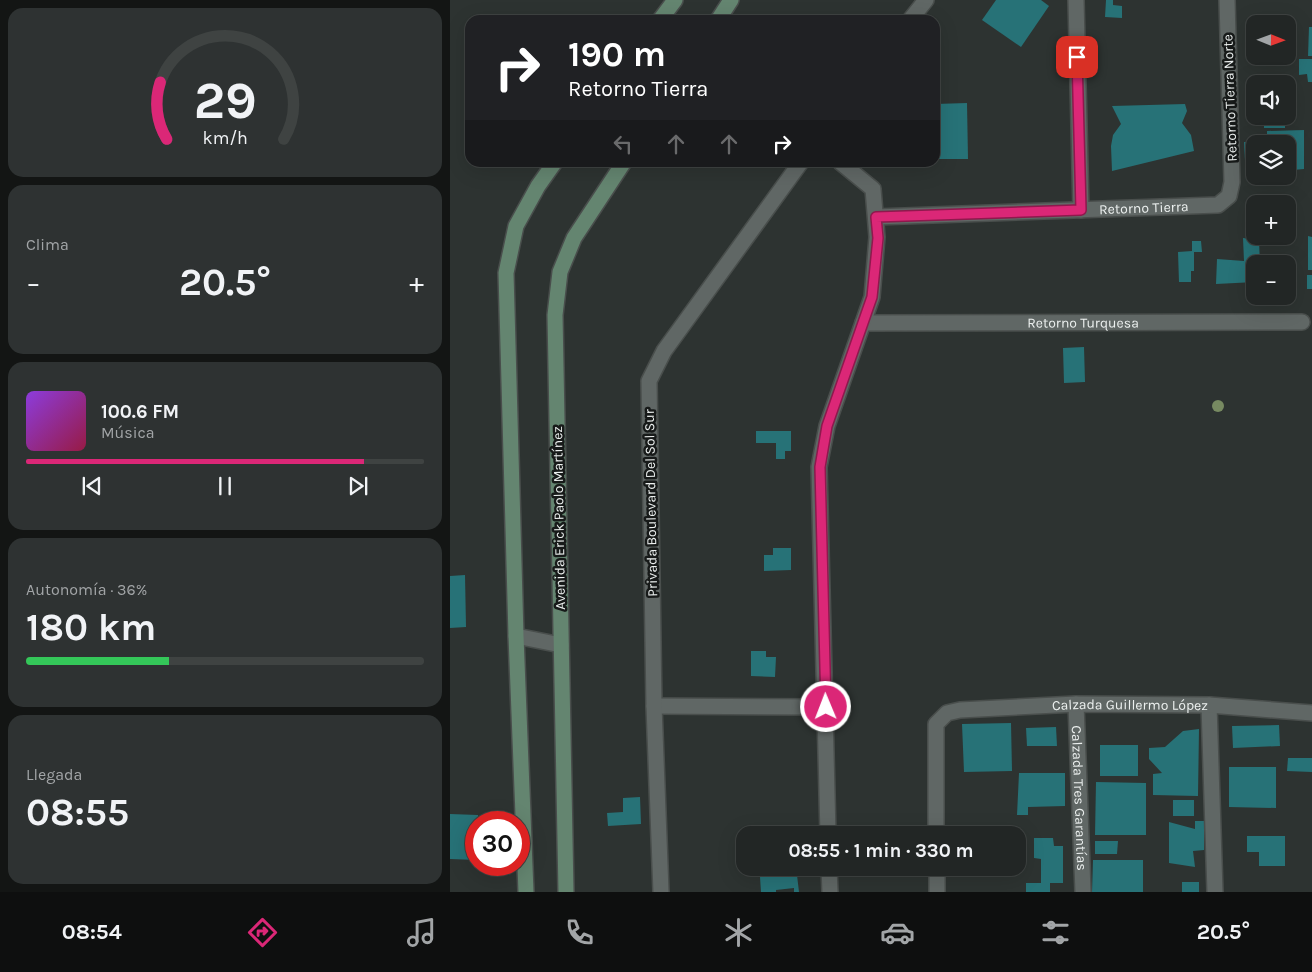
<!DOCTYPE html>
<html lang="es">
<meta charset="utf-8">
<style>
:root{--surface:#222625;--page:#2e3232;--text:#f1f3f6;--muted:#a2a5a7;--line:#3f4342;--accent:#db2777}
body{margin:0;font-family:Karla,sans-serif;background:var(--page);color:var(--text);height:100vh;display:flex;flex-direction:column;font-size:19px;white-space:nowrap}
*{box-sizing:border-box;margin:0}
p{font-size:16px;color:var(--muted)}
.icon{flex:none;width:28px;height:28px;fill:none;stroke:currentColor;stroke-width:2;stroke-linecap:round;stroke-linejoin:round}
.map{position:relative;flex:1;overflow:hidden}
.side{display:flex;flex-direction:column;gap:8px;padding:8px;background:#131514;width:450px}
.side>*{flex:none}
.guide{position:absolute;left:15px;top:15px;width:475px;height:152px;border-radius:15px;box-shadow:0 5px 20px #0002,0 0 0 1px var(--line);background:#202124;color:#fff;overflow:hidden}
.needle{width:32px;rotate:91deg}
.tools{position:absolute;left:796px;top:15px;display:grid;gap:10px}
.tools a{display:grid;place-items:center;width:50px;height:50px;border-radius:10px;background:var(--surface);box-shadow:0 5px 20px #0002,0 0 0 1px var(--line);font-size:25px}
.speed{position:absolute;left:15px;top:811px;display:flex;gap:10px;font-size:25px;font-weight:700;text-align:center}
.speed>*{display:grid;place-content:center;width:65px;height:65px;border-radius:50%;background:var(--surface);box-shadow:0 5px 20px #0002,0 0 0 1px var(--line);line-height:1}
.speed .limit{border:8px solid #d22;background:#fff;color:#111}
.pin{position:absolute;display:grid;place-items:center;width:42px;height:42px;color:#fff;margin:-21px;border-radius:10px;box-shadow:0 2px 8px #0006}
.me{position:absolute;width:55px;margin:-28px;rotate:359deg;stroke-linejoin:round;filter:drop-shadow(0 0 4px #0008)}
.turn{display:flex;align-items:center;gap:18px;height:105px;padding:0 20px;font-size:22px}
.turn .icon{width:65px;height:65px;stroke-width:2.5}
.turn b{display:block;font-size:35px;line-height:42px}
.lanes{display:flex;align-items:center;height:48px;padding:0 20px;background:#0003;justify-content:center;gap:25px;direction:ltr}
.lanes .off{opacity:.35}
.big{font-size:38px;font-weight:700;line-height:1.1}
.side .tile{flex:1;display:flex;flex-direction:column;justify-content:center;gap:8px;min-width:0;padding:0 18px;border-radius:15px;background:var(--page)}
.side .dial{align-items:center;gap:0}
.dial svg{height:130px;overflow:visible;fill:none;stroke:var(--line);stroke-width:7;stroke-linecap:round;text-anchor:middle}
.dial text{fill:var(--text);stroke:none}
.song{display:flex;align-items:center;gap:15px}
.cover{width:60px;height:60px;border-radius:8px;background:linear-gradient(135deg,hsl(270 70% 55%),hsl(340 70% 35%))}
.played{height:5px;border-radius:2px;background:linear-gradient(90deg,var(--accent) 85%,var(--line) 85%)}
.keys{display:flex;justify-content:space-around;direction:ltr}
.heat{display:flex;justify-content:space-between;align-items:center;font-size:28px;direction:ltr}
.charge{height:8px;border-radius:4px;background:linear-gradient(90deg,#34c759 36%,var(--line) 0)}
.trip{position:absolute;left:286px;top:826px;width:290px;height:50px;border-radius:15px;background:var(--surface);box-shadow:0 5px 20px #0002,0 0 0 1px var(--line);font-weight:700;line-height:50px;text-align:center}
.dock{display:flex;height:80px;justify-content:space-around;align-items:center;background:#0e0f0f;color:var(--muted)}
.dock .icon{width:35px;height:35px}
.dock .current{color:var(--accent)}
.dock b{font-size:22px;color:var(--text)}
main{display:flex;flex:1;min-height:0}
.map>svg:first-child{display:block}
.building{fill:#277277}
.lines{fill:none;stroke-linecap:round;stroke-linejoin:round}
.street-casing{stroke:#494e4c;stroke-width:18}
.secondary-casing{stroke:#494e4c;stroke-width:18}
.street{stroke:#606765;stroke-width:15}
.secondary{stroke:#648570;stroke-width:15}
.tree{fill:#778a61}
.route-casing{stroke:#8e194d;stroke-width:12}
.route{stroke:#db2777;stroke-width:9}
.labels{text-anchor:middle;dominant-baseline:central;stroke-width:5;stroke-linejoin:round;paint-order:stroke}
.street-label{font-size:14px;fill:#ecf0ef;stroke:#171a19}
</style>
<main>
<section class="side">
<div class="tile dial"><svg viewBox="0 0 100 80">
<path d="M14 69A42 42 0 1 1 86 69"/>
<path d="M14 69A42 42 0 0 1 10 34" stroke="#db2777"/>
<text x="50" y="56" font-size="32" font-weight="700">29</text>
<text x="50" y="72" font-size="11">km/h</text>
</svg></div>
<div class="tile"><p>Clima</p>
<div class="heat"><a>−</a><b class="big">20.5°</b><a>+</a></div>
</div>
<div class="tile">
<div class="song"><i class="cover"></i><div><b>100.6 FM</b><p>Música</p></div></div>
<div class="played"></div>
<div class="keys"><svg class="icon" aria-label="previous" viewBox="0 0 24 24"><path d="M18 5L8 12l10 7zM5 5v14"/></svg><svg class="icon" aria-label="pause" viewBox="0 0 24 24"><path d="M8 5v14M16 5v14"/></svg><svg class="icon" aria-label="next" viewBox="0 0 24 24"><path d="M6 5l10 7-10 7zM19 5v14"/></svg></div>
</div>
<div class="tile"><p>Autonomía · 36%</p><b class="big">180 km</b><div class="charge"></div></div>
<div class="tile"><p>Llegada</p><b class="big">08:55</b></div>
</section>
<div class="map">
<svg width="862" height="892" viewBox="0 0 862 892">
<rect width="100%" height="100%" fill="#2d3331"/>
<!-- building -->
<g class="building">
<polygon points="546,0 591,0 599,6 571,47 532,20"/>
<polygon points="656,0 663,0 663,5 672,6 672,18 655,17"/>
<polygon points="859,27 862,27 862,56 858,56"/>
<polygon points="849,59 862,59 862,82 858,82 857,74 849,75"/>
<polygon points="804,98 805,98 805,116 835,116 835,128 814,128 814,119 802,119"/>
<polygon points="517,103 518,159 485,159 485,104"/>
<polygon points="735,104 737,111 732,123 741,135 744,151 662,171 661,146 663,135 671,124 662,106"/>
<polygon points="854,130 854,169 843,170 843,162 838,162 838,144 805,144 806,135 817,136 817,131"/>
<polygon points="794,142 805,142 805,160 795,160"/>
<polygon points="858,236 862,237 862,270 858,270"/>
<polygon points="793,238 809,240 810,264 805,264 805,282 766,284 767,259 794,261"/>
<polygon points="742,241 751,241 752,252 744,252 744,271 741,271 741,282 729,282 728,252 742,251"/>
<rect x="857" y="275" width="5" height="14"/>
<polygon points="634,347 635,382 614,383 613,348"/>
<polygon points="306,431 341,431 341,451 335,451 335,459 326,459 326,443 306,443"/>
<polygon points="323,548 341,548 341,570 314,571 314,555 323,555"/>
<polygon points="15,575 16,627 0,628 0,576"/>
<polygon points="301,651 316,651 316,657 326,657 325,677 301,676"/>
<polygon points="561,723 562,771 514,772 512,724"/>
<polygon points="829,725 830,746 783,748 782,726"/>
<polygon points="606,727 607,746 577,746 576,728"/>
<polygon points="749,729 748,796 703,795 703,774 712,773 699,759 699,748 715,747 733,731"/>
<rect x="650" y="745" width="38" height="31"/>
<polygon points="838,758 862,758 862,772 837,771"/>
<polygon points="779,767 826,767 826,808 779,807"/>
<polygon points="569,773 615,773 615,806 578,807 578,815 567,815"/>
<polygon points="646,782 696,783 696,835 645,835"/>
<polygon points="190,797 191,824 158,826 157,813 173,812 173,798"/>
<rect x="723" y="800" width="21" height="16"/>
<polygon points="0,814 28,815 28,822 26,822 26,860 0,859"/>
<polygon points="745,821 754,821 754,850 743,851 745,867 719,863 719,822 745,829"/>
<polygon points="797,836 835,836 835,866 809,866 809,852 797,852"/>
<polygon points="584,838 603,838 604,846 613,846 613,883 600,883 600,892 576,892 576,883 591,883 591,859 584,858"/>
<polygon points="645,841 668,841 667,854 645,854"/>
<polygon points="643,860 693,860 693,892 642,892"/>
<polygon points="316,868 348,868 348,872 316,871"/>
<polygon points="347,875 349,892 344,892 344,888 326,890 326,892 311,892 310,877"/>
<rect x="732" y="882" width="17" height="10"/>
</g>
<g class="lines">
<!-- street casing -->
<g class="street-casing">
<g id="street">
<polyline points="626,0 631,210"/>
<polyline points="460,20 476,0"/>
<path id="s1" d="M426,217L768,205L779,196L782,182L777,0"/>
<path id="s2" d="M413,323L852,322"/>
<polyline points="66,636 111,645"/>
<path id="s3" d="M626,704L633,892"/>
<polyline points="759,705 765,892"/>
<polyline points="204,706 376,707"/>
<polyline points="378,835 369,467 377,426 422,297 427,237 423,189 390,162"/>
<path id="s4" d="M486,835V724L497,713L510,710L626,704L759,705L862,713"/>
<polyline points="379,868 380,892"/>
<polyline points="487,868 487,892"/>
<polyline points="211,892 204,706 199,381 214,351 351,162"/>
</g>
</g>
<!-- secondary casing -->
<g class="secondary-casing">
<g id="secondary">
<polyline points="210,20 225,0"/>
<polyline points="268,20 281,0"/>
<polyline points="76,892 66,636 56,273 66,226 88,186 105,162"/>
<polyline points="116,892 105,315 110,272 124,238 174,162"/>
</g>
</g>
<!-- street -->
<use href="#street" class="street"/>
<!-- secondary -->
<use href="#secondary" class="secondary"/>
</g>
<!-- trees -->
<circle class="tree" cx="768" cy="406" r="6"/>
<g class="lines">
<!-- route casing -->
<g class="route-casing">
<polyline id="route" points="376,707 370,467 377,426 422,297 428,238 426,217 631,210 627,57"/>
</g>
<!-- route -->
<use href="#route" class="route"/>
</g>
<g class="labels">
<!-- street labels -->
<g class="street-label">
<text transform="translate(780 98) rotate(-92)">Retorno Tierra Norte</text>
<text stroke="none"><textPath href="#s1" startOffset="268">Retorno Tierra</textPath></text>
<text stroke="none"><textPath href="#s2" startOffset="220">Retorno Turquesa</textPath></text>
<text transform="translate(201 503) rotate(-91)">Privada Boulevard Del Sol Sur</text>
<text transform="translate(109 518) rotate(-91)">Avenida Erick Paolo Martínez</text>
<text stroke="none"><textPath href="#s4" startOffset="310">Calzada Guillermo López</textPath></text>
<text stroke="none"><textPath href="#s3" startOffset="94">Calzada Tres Garantías</textPath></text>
</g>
</g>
</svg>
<div class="tools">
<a><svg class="needle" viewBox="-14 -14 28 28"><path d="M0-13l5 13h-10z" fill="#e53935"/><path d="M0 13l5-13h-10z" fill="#a2a5a7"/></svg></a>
<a><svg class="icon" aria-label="sound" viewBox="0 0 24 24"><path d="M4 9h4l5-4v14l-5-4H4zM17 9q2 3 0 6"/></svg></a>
<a><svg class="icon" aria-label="layers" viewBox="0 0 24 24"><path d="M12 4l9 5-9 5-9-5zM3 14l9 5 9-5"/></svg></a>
<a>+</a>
<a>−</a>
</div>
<div class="speed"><div class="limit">30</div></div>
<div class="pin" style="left:627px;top:57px;background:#d93025"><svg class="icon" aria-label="arrive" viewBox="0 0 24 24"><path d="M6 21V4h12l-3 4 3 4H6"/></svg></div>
<svg class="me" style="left:376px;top:707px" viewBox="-20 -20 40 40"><circle r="17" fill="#db2777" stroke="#fff" stroke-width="3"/><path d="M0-11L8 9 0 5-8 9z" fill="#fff"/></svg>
<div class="trip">08:55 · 1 min · 330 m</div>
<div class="guide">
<div class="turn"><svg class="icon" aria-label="right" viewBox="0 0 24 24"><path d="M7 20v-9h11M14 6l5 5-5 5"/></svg><div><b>190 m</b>Retorno Tierra</div></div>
<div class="lanes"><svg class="icon off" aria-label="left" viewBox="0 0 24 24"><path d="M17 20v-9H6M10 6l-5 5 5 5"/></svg><svg class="icon off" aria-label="ahead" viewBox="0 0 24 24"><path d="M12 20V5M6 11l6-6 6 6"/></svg><svg class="icon off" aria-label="ahead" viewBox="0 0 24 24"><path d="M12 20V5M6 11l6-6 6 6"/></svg><svg class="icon" aria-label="right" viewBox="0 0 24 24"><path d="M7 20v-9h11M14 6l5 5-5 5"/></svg></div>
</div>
</div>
</main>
<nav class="dock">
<b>08:54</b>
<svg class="icon current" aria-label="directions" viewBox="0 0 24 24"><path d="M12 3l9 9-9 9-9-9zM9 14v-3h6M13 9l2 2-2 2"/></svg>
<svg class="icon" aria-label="music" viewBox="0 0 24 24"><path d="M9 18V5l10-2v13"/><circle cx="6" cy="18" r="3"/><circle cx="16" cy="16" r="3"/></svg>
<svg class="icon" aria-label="phone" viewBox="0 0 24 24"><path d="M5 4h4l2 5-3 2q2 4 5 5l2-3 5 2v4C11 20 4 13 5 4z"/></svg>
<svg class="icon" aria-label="climate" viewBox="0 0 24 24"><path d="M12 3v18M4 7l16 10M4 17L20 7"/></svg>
<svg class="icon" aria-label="car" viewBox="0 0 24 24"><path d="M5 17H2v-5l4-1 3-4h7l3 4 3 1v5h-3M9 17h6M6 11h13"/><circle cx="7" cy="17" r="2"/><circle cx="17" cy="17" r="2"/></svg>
<svg class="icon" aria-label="filters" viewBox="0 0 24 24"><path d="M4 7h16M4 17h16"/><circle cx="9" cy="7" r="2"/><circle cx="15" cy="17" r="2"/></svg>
<b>20.5°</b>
</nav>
